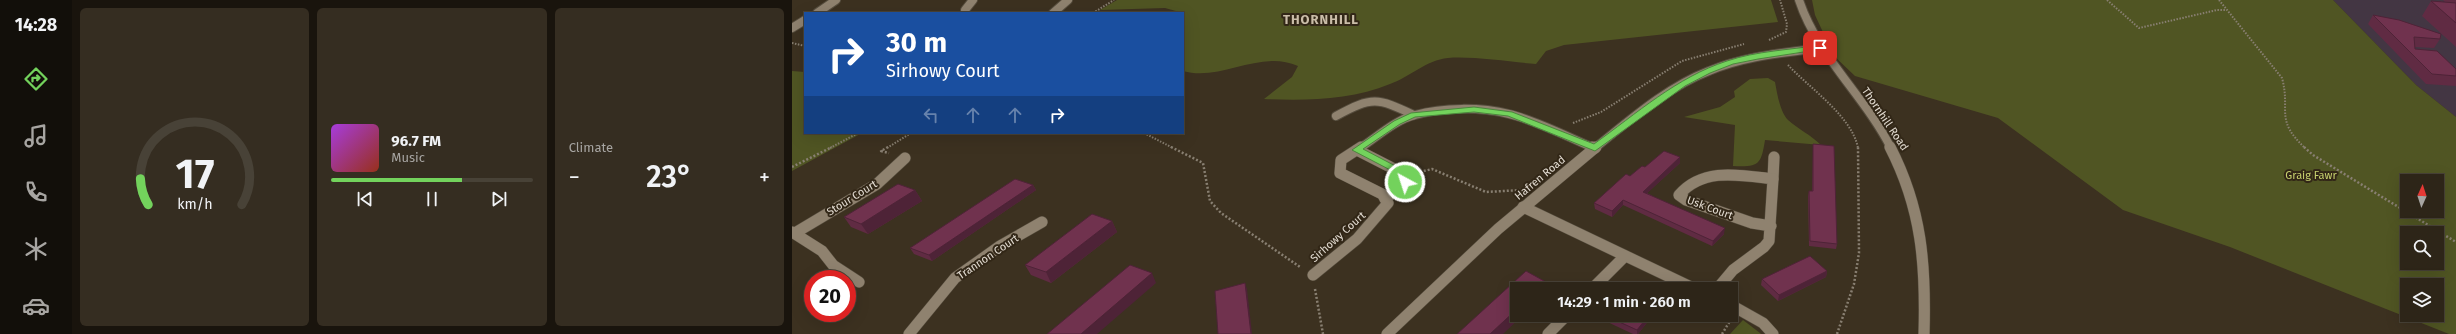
<!DOCTYPE html>
<meta charset="utf-8">
<style>
:root{--surface:#2d2518;--page:#352d21;--text:#f1f3f6;--muted:#a7a5a2;--line:#484237;--accent:#73d25c}
body{margin:0;font-family:"Fira Sans",sans-serif;background:var(--page);color:var(--text);height:100vh;display:flex;flex-direction:column;font-size:15px;white-space:nowrap}
*{box-sizing:border-box;margin:0}
p{font-size:13px;color:var(--muted)}
.icon{flex:none;width:22px;height:22px;fill:none;stroke:currentColor;stroke-width:2;stroke-linecap:round;stroke-linejoin:round}
.map{position:relative;flex:1;overflow:hidden}
.panel{display:flex;flex-direction:column;gap:8px;padding:8px;background:#19140d;width:720px}
.panel>*{flex:none}
.hud{position:absolute;left:12px;top:12px;width:380px;height:122px;border-radius:0px;box-shadow:0 4px 16px #0002,0 0 0 1px var(--line);background:#1a4fa0;color:#fff;overflow:hidden}
.needle{width:26px;rotate:3deg}
.buttons{position:absolute;left:1608px;top:174px;display:grid;gap:8px}
.buttons a{display:grid;place-items:center;width:44px;height:44px;border-radius:0px;background:var(--surface);box-shadow:0 4px 16px #0002,0 0 0 1px var(--line);font-size:20px}
.speed{position:absolute;left:12px;top:270px;display:flex;gap:8px;font-size:20px;font-weight:700;text-align:center}
.speed>*{display:grid;place-content:center;width:52px;height:52px;border-radius:50%;background:var(--surface);box-shadow:0 4px 16px #0002,0 0 0 1px var(--line);line-height:1}
.speed .limit{border:6px solid #d22;background:#fff;color:#111}
.pin{position:absolute;display:grid;place-items:center;width:34px;height:34px;color:#fff;margin:-17px;border-radius:8px;box-shadow:0 2px 6px #0006}
.me{position:absolute;width:44px;margin:-22px;rotate:320deg;stroke-linejoin:round;filter:drop-shadow(0 0 3px #0008)}
.turn{display:flex;align-items:center;gap:14px;height:84px;padding:0 16px;font-size:18px}
.turn .icon{width:52px;height:52px;stroke-width:2.5}
.turn b{display:block;font-size:28px;line-height:34px}
.lanes{display:flex;align-items:center;height:38px;padding:0 16px;background:#0003;justify-content:center;gap:20px;direction:ltr}
.lanes .off{opacity:.35}
.big{font-size:30px;font-weight:600;line-height:1.1}
.panel .widget{flex:1;display:flex;flex-direction:column;justify-content:center;gap:6px;min-width:0;padding:0 14px;border-radius:6px;background:var(--page)}
.panel .dial{align-items:center;gap:0}
.dial svg{height:104px;overflow:visible;fill:none;stroke:var(--line);stroke-width:7;stroke-linecap:round;text-anchor:middle}
.dial text{fill:var(--text);stroke:none}
.song{display:flex;align-items:center;gap:12px}
.cover{width:48px;height:48px;border-radius:6px;background:linear-gradient(135deg,hsl(280 70% 55%),hsl(10 70% 35%))}
.played{height:4px;border-radius:2px;background:linear-gradient(90deg,var(--accent) 65%,var(--line) 65%)}
.keys{display:flex;justify-content:space-around;direction:ltr}
.heat{display:flex;justify-content:space-between;align-items:center;font-size:22px;direction:ltr}
.panel .tiles{flex:1;display:grid;gap:8px;grid-template-columns:repeat(3,1fr)}
.trip{position:absolute;left:718px;top:282px;width:228px;height:40px;border-radius:0px;background:var(--surface);box-shadow:0 4px 16px #0002,0 0 0 1px var(--line);font-weight:600;line-height:40px;text-align:center}
main{display:flex;flex:1;min-height:0}
.dock{display:flex;flex-direction:column;width:72px;justify-content:space-around;align-items:center;background:#120f0a;color:var(--muted)}
.dock .icon{width:28px;height:28px}
.dock .selected{color:var(--accent)}
.dock b{font-size:18px;color:var(--text)}
.map>svg:first-child{display:block}
.industrial{fill:#433643}
.green{fill:#505523;fill-rule:evenodd}
.lines{fill:none;stroke-linecap:round;stroke-linejoin:round}
.minor-far1-casing{stroke:#554c3d;stroke-width:10}
.minor-casing{stroke:#554c3d;stroke-width:12}
.path-far1{stroke:#887f71;stroke-width:2;stroke-dasharray:1.5 1.5;stroke-linecap:butt}
.path{stroke:#887f71;stroke-width:2.5;stroke-dasharray:2 2;stroke-linecap:butt}
.minor-far1{stroke:#8f826f;stroke-width:8}
.minor{stroke:#8f826f;stroke-width:11}
.wall{fill:#602b43}
.shaded-wall{fill:#4e2337}
.building{fill:#70324e;stroke:#4e2337}
.route{fill:#73d25c;stroke:#4b883c}
.labels{text-anchor:middle;dominant-baseline:central;stroke-width:4;stroke-linejoin:round;paint-order:stroke}
.street-label{font-size:11px;fill:#e3dcd2;stroke:#322717}
.park-label{font-size:11px;fill:#c7d16e;stroke:#322717}
.far-district-label{font-size:13px;font-weight:bold;letter-spacing:1px;fill:#cabda8;stroke:#322717}
</style>
<main>
<nav class="dock">
<b>14:28</b>
<svg class="icon selected" aria-label="directions" viewBox="0 0 24 24"><path d="M12 3l9 9-9 9-9-9zM9 14v-3h6M13 9l2 2-2 2"/></svg>
<svg class="icon" aria-label="music" viewBox="0 0 24 24"><path d="M9 18V5l10-2v13"/><circle cx="6" cy="18" r="3"/><circle cx="16" cy="16" r="3"/></svg>
<svg class="icon" aria-label="phone" viewBox="0 0 24 24"><path d="M5 4h4l2 5-3 2q2 4 5 5l2-3 5 2v4C11 20 4 13 5 4z"/></svg>
<svg class="icon" aria-label="climate" viewBox="0 0 24 24"><path d="M12 3v18M4 7l16 10M4 17L20 7"/></svg>
<svg class="icon" aria-label="car" viewBox="0 0 24 24"><path d="M5 17H2v-5l4-1 3-4h7l3 4 3 1v5h-3M9 17h6M6 11h13"/><circle cx="7" cy="17" r="2"/><circle cx="17" cy="17" r="2"/></svg>
</nav>
<section class="panel">
<div class="tiles">
<div class="widget dial"><svg viewBox="0 0 100 80">
<path d="M14 69A42 42 0 1 1 86 69"/>
<path d="M14 69A42 42 0 0 1 8 49" stroke="#73d25c"/>
<text x="50" y="56" font-size="32" font-weight="700">17</text>
<text x="50" y="72" font-size="11">km/h</text>
</svg></div>
<div class="widget">
<div class="song"><i class="cover"></i><div><b>96.7 FM</b><p>Music</p></div></div>
<div class="played"></div>
<div class="keys"><svg class="icon" aria-label="previous" viewBox="0 0 24 24"><path d="M18 5L8 12l10 7zM5 5v14"/></svg><svg class="icon" aria-label="pause" viewBox="0 0 24 24"><path d="M8 5v14M16 5v14"/></svg><svg class="icon" aria-label="next" viewBox="0 0 24 24"><path d="M6 5l10 7-10 7zM19 5v14"/></svg></div>
</div>
<div class="widget"><p>Climate</p>
<div class="heat"><a>−</a><b class="big">23°</b><a>+</a></div>
</div>
</div>
</section>
<div class="map">
<svg width="1664" height="334" viewBox="0 0 1664 334">
<rect width="100%" height="100%" fill="#3c3120"/>
<!-- industrial -->
<polygon class="industrial" points="1541,0 1664,0 1664,117 1624,85"/>
<!-- green -->
<g class="green">
<path d="M325,0H979L986,22L772,45L754,51L744,64C719,62 680,56 656,58C634,60 618,77 598,84C559,100 514,101 472,99L500,77L506,66C468,49 429,82 391,71V13L373,8L308,10Z"/>
<path d="M1020,0H1541L1624,85L1664,117V334H1657L1438,247L1331,210L1206,118L1063,76L1042,56L1023,15ZM1615,181H1645V211H1615ZM1615,233H1645V263H1615ZM1615,285H1645V315H1615Z"/>
<polygon points="0,71 13,72 13,133 70,133 0,171"/>
<path d="M976,78L983,82C985,93 988,112 996,120C1006,129 1019,135 1029,145L973,140C969,165 967,167 941,166L943,125L892,117L928,107L943,97L942,91L958,79Z"/>
<polygon points="951,320 968,333 969,334 938,334"/>
</g>
<g class="lines">
<!-- minor-far1 casing -->
<g class="minor-far1-casing">
<g id="minor-far1">
<path d="M1007,0C1026,57 1072,95 1099,148"/>
<polyline points="25,13 44,0"/>
<polyline points="174,13 173,10 181,0"/>
<polyline points="261,13 276,0"/>
<polyline points="0,28 13,20"/>
<path d="M544,116C581,96 585,98 622,115"/>
<path d="M568,148C585,137 603,120 623,115C651,107 689,107 717,114C743,120 776,137 802,148"/>
<path d="M803,148C838,120 875,87 917,71C952,56 991,53 1028,48"/>
</g>
</g>
<!-- minor casing -->
<g class="minor-casing">
<g id="minor">
<polyline points="800,147 803,148"/>
<path d="M1098,147C1130,209 1134,265 1132,334"/>
<polyline points="565,150 610,173 613,182 593,199"/>
<polyline points="981,179 982,157"/>
<polyline points="731,207 903,289"/>
<polyline points="0,232 30,251 41,265 67,282"/>
<polyline points="3,233 85,184 113,158"/>
<polyline points="521,275 565,239 596,203 590,194 548,173 549,160 569,147"/>
<polyline points="800,289 833,256"/>
<path d="M925,289L941,270L972,247L977,241L981,179C948,175 911,167 887,195L894,200L960,223L979,226"/>
<polyline points="939,305 971,323 981,334"/>
<polyline points="117,334 163,278 208,246 250,222"/>
<polyline points="595,334 706,229 804,147"/>
<polyline points="756,334 775,315"/>
</g>
</g>
<!-- path-far1 -->
<g class="path-far1">
<polyline points="1315,0 1347,28 1425,10 1434,10"/>
<path d="M1427,0L1490,78C1499,111 1482,119 1513,148"/>
<polyline points="301,13 322,0"/>
<polyline points="977,40 994,32 995,24 988,0"/>
<polyline points="0,43 13,46"/>
<path d="M996,65C1017,88 1060,116 1066,148"/>
<polyline points="781,123 809,112 890,61 952,44"/>
<polyline points="352,133 381,148"/>
<polyline points="38,148 66,133"/>
<polyline points="95,148 119,133"/>
</g>
<!-- path -->
<g class="path">
<polyline points="96,147 89,151 97,153"/>
<polyline points="379,147 411,163 418,201 429,213 508,267"/>
<polyline points="1512,147 1521,155 1664,242"/>
<polyline points="0,167 40,147"/>
<polyline points="624,173 640,169 694,192 730,190"/>
<polyline points="523,289 531,334"/>
<polyline points="930,334 938,321"/>
<polyline points="1045,334 1062,284 1067,253 1066,147"/>
</g>
<!-- minor-far1 -->
<use href="#minor-far1" class="minor-far1"/>
<!-- minor -->
<use href="#minor" class="minor"/>
</g>
<!-- wall -->
<g class="wall">
<polygon points="1651,0 1664,0 1664,47 1630,16 1639,1 1653,2"/>
<polygon points="1581,15 1648,39 1642,48 1623,47 1623,49 1664,69 1664,86 1634,84 1576,24"/>
<polygon points="1021,144 1045,244 1044,249 1017,246 1016,196 1017,191 1020,191 1021,150"/>
<polygon points="888,163 855,193 932,234 920,246 831,205 820,217 803,209 802,203 838,176 853,167"/>
<polygon points="241,185 244,190 140,261 122,254 118,248"/>
<polygon points="123,190 130,201 76,234 59,227 52,217"/>
<polygon points="320,221 325,232 259,283 239,275 233,265"/>
<polygon points="1035,271 1034,277 986,301 969,285 970,279"/>
<polygon points="809,315 857,315 857,320 846,334 841,334 809,319"/>
</g>
<!-- shaded-wall -->
<g class="shaded-wall">
<polygon points="888,157 888,163 851,197 851,192"/>
<polygon points="241,185 244,190 140,261 137,255"/>
<polygon points="123,190 130,201 76,234 69,224"/>
<polygon points="831,200 831,205 820,217 820,211"/>
<polygon points="320,221 325,232 259,283 254,272"/>
<polygon points="933,228 932,234 920,246 921,241"/>
<polygon points="1035,271 1034,277 986,301 987,295"/>
<polygon points="360,273 364,283 305,334 289,334"/>
<polygon points="754,282 754,289 746,289"/>
<polygon points="453,283 455,289 460,334 459,334"/>
<polygon points="725,309 725,315 731,315 711,334 698,334"/>
<polygon points="857,315 857,320 846,334 845,334 845,330"/>
</g>
<!-- building -->
<g class="building">
<polygon points="1639,1 1664,3 1664,23"/>
<polygon points="1581,15 1607,20 1649,34 1648,39 1622,37 1623,49 1645,51 1664,69 1664,76 1640,74"/>
<polygon points="1021,144 1042,146 1045,244 1018,241 1017,191 1021,191"/>
<polygon points="872,151 888,157 851,192 933,228 921,241 831,200 820,211 802,203 834,174 838,176 850,166 853,167"/>
<polygon points="223,179 241,185 137,255 118,248"/>
<polygon points="106,184 123,190 69,224 52,217"/>
<polygon points="300,214 320,221 254,272 233,265"/>
<polygon points="1018,256 1035,271 987,295 970,279"/>
<polygon points="338,265 360,273 289,334 255,334"/>
<polygon points="734,271 754,282 746,289 725,289 725,309 698,334 665,334"/>
<polygon points="453,283 459,334 426,334 423,291"/>
<polygon points="812,315 857,315 845,330"/>
</g>
<!-- route -->
<path class="route" d="M1028,45L1031,46V49L966,59L941,64L918,73L893,86L803,151L716,116L682,112L623,117L608,124L571,149L613,171L618,182L616,184H610L606,174L560,150L602,121L619,113L682,107L720,112L802,144C844,114 885,77 935,61C964,51 998,50 1028,45Z"/>
<g class="labels">
<!-- street labels -->
<g class="street-label">
<text transform="translate(1093 119) rotate(56)">Thornhill Road</text>
<text transform="translate(748 178) rotate(-40)">Hafren Road</text>
<text transform="translate(60 198) rotate(-32)">Stour Court</text>
<text transform="translate(918 208) rotate(20)">Usk Court</text>
<text transform="translate(546 237) rotate(-42)">Sirhowy Court</text>
<text transform="translate(196 257) rotate(-34)">Trannon Court</text>
</g>
<!-- park labels -->
<g class="park-label">
<text x="1519" y="175">Graig Fawr</text>
</g>
<!-- far-district labels -->
<g class="far-district-label">
<text x="529" y="19">THORNHILL</text>
</g>
</g>
</svg>
<div class="buttons">
<a><svg class="needle" viewBox="-14 -14 28 28"><path d="M0-13l5 13h-10z" fill="#e53935"/><path d="M0 13l5-13h-10z" fill="#a7a5a2"/></svg></a>
<a><svg class="icon" aria-label="search" viewBox="0 0 24 24"><circle cx="10" cy="10" r="6"/><path d="M15 15l6 6"/></svg></a>
<a><svg class="icon" aria-label="layers" viewBox="0 0 24 24"><path d="M12 4l9 5-9 5-9-5zM3 14l9 5 9-5"/></svg></a>
</div>
<div class="speed"><div class="limit">20</div></div>
<div class="pin" style="left:1028px;top:48px;background:#d93025"><svg class="icon" aria-label="arrive" viewBox="0 0 24 24"><path d="M6 21V4h12l-3 4 3 4H6"/></svg></div>
<svg class="me" style="left:613px;top:182px" viewBox="-20 -20 40 40"><circle r="17" fill="#73d25c" stroke="#fff" stroke-width="3"/><path d="M0-11L8 9 0 5-8 9z" fill="#fff"/></svg>
<div class="trip">14:29 · 1 min · 260 m</div>
<div class="hud">
<div class="turn"><svg class="icon" aria-label="right" viewBox="0 0 24 24"><path d="M7 20v-9h11M14 6l5 5-5 5"/></svg><div><b>30 m</b>Sirhowy Court</div></div>
<div class="lanes"><svg class="icon off" aria-label="left" viewBox="0 0 24 24"><path d="M17 20v-9H6M10 6l-5 5 5 5"/></svg><svg class="icon off" aria-label="ahead" viewBox="0 0 24 24"><path d="M12 20V5M6 11l6-6 6 6"/></svg><svg class="icon off" aria-label="ahead" viewBox="0 0 24 24"><path d="M12 20V5M6 11l6-6 6 6"/></svg><svg class="icon" aria-label="right" viewBox="0 0 24 24"><path d="M7 20v-9h11M14 6l5 5-5 5"/></svg></div>
</div>
</div>
</main>
